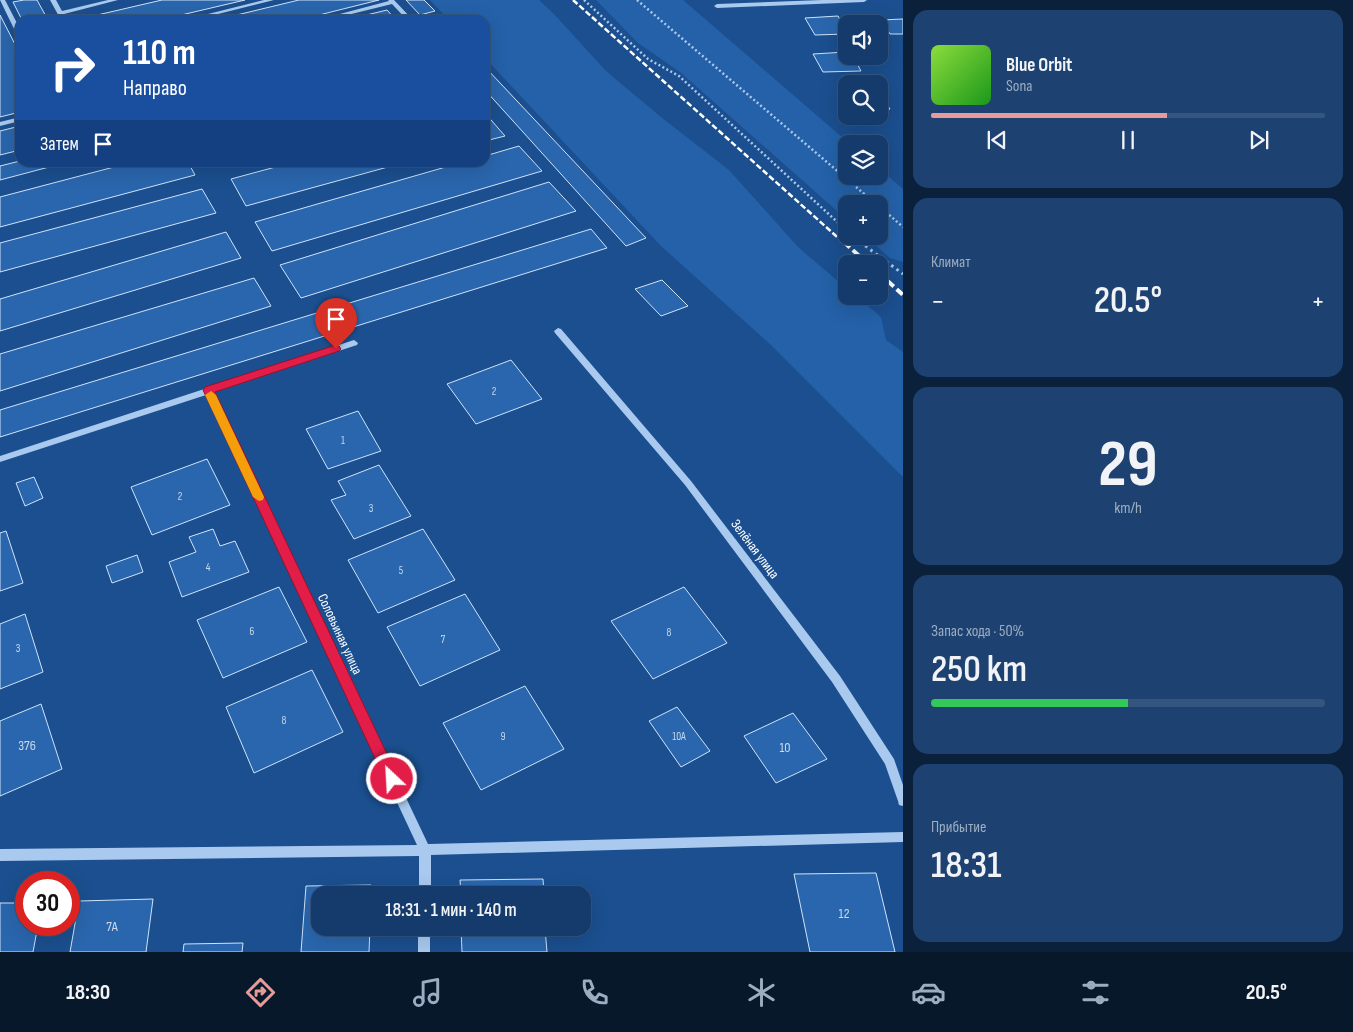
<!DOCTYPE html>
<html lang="ru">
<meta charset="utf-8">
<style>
:root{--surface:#143b6b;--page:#1d4271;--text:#f1f3f6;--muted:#9dadc1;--line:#33557e;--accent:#e69b98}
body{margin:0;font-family:"Sofia Sans Condensed",sans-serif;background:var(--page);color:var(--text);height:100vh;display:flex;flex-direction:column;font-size:19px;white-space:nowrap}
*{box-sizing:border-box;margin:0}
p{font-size:16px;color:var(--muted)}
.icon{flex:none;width:28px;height:28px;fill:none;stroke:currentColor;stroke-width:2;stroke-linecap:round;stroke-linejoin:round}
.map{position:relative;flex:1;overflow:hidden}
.sheet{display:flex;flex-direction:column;gap:10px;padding:10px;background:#0b203b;width:450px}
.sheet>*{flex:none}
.guide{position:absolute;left:15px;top:15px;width:475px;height:152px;border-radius:15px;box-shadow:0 5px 20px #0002,0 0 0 1px var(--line);background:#1a4fa0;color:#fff;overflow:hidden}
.tools{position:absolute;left:838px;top:15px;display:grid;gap:10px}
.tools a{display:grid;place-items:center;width:50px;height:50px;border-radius:10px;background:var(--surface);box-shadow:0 5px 20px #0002,0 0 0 1px var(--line);font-size:25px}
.speed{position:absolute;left:15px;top:871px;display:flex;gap:10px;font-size:25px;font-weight:700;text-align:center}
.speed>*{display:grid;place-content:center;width:65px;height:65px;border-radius:50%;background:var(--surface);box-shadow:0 5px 20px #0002,0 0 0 1px var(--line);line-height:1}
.speed .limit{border:8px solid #d22;background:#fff;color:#111}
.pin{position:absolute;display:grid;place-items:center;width:42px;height:42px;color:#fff;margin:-51px -21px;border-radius:50% 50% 50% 0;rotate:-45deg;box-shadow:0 0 5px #0007}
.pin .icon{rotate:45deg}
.me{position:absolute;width:55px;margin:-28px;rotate:335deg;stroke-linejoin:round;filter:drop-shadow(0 0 4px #0008)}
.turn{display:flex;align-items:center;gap:18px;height:105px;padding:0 25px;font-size:22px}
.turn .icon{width:65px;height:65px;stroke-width:2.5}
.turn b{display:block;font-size:35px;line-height:42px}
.then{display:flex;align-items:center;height:48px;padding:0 25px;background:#0003;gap:10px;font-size:19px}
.big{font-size:38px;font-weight:600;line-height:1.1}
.sheet .card{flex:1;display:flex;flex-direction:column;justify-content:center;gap:8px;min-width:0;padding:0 18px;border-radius:15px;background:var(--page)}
.sheet .dial{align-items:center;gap:0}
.dial b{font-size:65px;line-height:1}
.song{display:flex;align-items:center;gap:15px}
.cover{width:60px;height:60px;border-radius:8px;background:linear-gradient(135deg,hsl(90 70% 55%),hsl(120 70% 35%))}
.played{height:5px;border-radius:2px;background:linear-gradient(90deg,var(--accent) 60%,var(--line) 60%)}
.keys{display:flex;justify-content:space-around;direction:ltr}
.heat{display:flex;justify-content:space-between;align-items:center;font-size:28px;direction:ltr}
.charge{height:8px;border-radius:4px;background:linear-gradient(90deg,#34c759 50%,var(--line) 0)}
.trip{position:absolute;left:311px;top:886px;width:280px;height:50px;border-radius:15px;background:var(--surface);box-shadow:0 5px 20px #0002,0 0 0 1px var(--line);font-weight:600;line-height:50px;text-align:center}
.tab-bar{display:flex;height:80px;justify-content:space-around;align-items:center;background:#08182b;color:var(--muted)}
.tab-bar .icon{width:35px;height:35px}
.tab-bar .selected{color:var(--accent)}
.tab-bar b{font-size:22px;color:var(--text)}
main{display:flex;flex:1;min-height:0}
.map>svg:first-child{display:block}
.green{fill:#2461a8}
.building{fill:#2a66ad;stroke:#cfe3fa}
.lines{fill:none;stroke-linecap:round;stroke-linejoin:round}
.path-far1{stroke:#a9c9ee;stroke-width:2.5;stroke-dasharray:2 2.5;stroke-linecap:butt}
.path{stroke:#a9c9ee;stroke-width:3;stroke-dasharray:2.5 4;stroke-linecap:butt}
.minor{fill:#a9c9ee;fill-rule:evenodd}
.rail-far1{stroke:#fff;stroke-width:2.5;stroke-dasharray:6 2.5;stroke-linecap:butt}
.rail{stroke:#fff;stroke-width:4;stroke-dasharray:8 4;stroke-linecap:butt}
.route{fill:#e11d48;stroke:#92132f}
.slow{fill:#f59e0b}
.labels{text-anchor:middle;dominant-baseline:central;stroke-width:5;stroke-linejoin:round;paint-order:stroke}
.number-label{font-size:11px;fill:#cad9ea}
.street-label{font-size:14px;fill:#fff;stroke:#1b4f8f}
.near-number-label{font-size:14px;fill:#cad9ea}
</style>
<main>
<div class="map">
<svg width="903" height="952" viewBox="0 0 903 952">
<rect width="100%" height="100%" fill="#1b4f8f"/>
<!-- green -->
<g class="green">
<polygon points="430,0 539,0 554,14 606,71 661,117 729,170 799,248 846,288 846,296 856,296 881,317 886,340 903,352 903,477 771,345 661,246 485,58 485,20 449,20"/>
<polygon points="596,0 683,0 850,144 846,144 846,176 879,176 879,168 903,189 903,262 890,258 865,236 879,236 879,204 846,204 846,219 680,72 638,43"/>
</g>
<!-- building -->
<g class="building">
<polygon points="24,0 37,0 48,20 22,20 13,2"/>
<polygon points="162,0 245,0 160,20 80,19"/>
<polygon points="299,0 379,0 299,20 216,20"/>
<polygon points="406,0 424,0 435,11 420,15"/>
<polygon points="387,10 396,20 346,20"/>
<polygon points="0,15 20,54 20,112 0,117"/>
<polygon points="838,16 846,30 846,34 815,35 805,18"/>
<polygon points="903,19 903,34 890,34 881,20"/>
<polygon points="846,52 846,56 853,56 861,71 823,72 813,54"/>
<polygon points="485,67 646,238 626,246 485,90"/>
<polygon points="879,95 880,95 890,109 879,110"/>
<polygon points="485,113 505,136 485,141"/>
<polygon points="20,126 20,150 0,155 0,131"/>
<polygon points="519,146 542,171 272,251 255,222 463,162 485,162 485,156"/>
<polygon points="20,161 20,162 68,162 0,180 0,166"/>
<polygon points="133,162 188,162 195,175 0,227 0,197"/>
<polygon points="294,162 406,162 246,206 231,179"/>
<polygon points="549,182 576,211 301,298 280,265"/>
<polygon points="202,189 216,213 0,272 0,243"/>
<polygon points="591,229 607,248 0,437 0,410"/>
<polygon points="226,232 241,258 0,331 0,299"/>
<polygon points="254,278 271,306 0,391 0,354"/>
<polygon points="662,280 688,306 661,316 635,289"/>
<polygon points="511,360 542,399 476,424 447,384"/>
<polygon points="358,411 381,451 328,469 306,429"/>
<polygon points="207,459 230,505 152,535 131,487"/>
<polygon points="379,465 411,516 354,539 331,500 346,495 338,481"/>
<polygon points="34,477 43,498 25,506 16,483"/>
<polygon points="213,529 220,546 235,541 249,572 182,597 169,562 196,552 189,537"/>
<polygon points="423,529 455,580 378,613 348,560"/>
<polygon points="6,531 23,583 0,591 0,533"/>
<polygon points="137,555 143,572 112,583 106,566"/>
<polygon points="279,587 307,642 223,678 197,620"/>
<polygon points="684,587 727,643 653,679 611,621"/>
<polygon points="465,594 500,650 420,686 387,627"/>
<polygon points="25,614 43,672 0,689 0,624"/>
<polygon points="312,670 343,732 254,773 226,707"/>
<polygon points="525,686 564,749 481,790 443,723"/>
<polygon points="41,704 62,769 0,796 0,721"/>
<polygon points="677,707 710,751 681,767 649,721"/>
<polygon points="793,713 827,759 776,783 744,736"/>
<polygon points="876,873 895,952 810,952 794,874"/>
<polygon points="543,879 544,895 461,895 460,880"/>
<polygon points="371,885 370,895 320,895 320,928 370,928 369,952 301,952 306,886"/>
<polygon points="153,899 146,952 70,952 79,901"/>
<polygon points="0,903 26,903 26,925 38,925 33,952 0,952"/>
<polygon points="461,928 545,928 547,952 462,952"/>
<polygon points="243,943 242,952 183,952 184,944"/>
</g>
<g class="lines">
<!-- path-far1 -->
<g class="path-far1">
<polyline points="584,0 648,59 679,76 846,230"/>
<polyline points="637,0 876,204"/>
<polyline points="879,206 903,227"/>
<polyline points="853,236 861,244"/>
</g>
<!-- path -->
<polyline class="path" points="860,242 903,274"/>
<!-- minor -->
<g class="minor">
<polygon points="0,0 5,0 20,29 20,37 17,35"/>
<polygon points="50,0 56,0 62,11 108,0 118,0 64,14 67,20 61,20"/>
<polygon points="264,0 274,0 194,20 184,20"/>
<polygon points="388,0 394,0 413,20 407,20 392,4 327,20 317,20 389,1"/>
<polygon points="822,0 867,0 864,2 717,8 714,6 717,4"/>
<polygon points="20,117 20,121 0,126 0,122"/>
<polygon points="558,328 561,329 691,481 840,676 894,759 903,785 903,806 899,805 898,801 885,764 832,682 685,485 555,333 554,331"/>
<polygon points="354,340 358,343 357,345 213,392 428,844 903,832 903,842 431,855 431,895 419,895 419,856 0,861 0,849 417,845 206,395 0,462 0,456"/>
<rect x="418" y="928" width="12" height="24"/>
</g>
<!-- rail-far1 -->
<polyline class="rail-far1" points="573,0 845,244"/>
<!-- rail -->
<g class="rail">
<polyline points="844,242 868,264"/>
<polyline points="879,273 903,295"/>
</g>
</g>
<!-- route -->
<polygon class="route" points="336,345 339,346 341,349 339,351 215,392 397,775 399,779 397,784 392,786 387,784 203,390 205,387"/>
<!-- slow -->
<polygon class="slow" points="211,391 216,395 264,497 263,500 259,501 253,497 205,395"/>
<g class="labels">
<!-- number labels -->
<g class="number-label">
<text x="494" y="391">2</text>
<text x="343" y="440">1</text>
<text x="180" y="496">2</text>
<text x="371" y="508">3</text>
<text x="208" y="567">4</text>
<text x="401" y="570">5</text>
<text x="252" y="631">6</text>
<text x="669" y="632">8</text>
<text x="443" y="639">7</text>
<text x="18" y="648">3</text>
<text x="284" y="720">8</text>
<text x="503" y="736">9</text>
<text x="679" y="736">10А</text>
</g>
<!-- street labels -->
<g class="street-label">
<text transform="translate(755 549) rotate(53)">Зелёная улица</text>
<text transform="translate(340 634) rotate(65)">Соловьиная улица</text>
</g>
<!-- near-number labels -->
<g class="near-number-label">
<text x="27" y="745">376</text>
<text x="785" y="747">10</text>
<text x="844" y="913">12</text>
<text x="112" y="926">7А</text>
</g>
</g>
</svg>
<div class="tools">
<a><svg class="icon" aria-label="sound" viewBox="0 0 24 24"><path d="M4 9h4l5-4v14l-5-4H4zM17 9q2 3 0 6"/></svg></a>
<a><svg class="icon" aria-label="search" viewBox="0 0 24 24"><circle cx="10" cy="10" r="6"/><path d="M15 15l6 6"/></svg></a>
<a><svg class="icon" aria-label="layers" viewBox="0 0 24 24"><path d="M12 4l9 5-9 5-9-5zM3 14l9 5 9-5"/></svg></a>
<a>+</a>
<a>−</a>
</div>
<div class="speed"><div class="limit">30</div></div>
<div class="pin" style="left:336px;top:349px;background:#d93025"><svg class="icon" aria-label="arrive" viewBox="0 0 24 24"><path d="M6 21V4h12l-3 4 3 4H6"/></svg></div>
<svg class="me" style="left:392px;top:779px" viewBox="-20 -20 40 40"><circle r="17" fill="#e11d48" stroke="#fff" stroke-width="3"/><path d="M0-11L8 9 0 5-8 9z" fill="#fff"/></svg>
<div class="trip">18:31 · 1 мин · 140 m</div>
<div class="guide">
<div class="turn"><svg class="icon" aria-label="right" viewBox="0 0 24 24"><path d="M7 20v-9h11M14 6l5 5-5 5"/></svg><div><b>110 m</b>Направо</div></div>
<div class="then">Затем<svg class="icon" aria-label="arrive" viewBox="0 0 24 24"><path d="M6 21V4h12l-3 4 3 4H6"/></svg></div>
</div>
</div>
<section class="sheet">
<div class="card">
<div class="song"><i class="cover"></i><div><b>Blue Orbit</b><p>Sona</p></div></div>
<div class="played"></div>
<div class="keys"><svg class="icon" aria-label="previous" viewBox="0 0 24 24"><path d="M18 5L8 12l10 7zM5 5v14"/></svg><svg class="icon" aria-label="pause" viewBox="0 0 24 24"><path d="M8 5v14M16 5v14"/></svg><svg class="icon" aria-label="next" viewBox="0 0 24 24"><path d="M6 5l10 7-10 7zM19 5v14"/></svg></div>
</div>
<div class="card"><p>Климат</p>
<div class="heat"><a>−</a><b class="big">20.5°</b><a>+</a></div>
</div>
<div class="card dial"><b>29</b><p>km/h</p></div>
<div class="card"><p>Запас хода · 50%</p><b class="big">250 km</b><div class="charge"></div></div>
<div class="card"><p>Прибытие</p><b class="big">18:31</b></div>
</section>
</main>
<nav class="tab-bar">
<b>18:30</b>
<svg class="icon selected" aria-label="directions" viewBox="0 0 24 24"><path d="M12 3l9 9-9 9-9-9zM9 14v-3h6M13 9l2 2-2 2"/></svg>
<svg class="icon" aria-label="music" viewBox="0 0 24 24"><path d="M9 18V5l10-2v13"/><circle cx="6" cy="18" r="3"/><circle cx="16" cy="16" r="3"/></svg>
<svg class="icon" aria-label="phone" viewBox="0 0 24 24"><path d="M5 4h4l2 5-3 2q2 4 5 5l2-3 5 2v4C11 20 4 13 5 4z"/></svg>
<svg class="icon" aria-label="climate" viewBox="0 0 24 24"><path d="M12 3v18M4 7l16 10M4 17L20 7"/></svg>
<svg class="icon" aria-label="car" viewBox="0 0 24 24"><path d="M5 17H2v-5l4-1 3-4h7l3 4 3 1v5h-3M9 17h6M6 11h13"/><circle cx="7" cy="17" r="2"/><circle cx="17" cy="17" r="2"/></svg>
<svg class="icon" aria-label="filters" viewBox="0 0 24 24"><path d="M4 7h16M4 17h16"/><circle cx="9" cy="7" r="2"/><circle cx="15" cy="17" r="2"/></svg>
<b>20.5°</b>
</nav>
